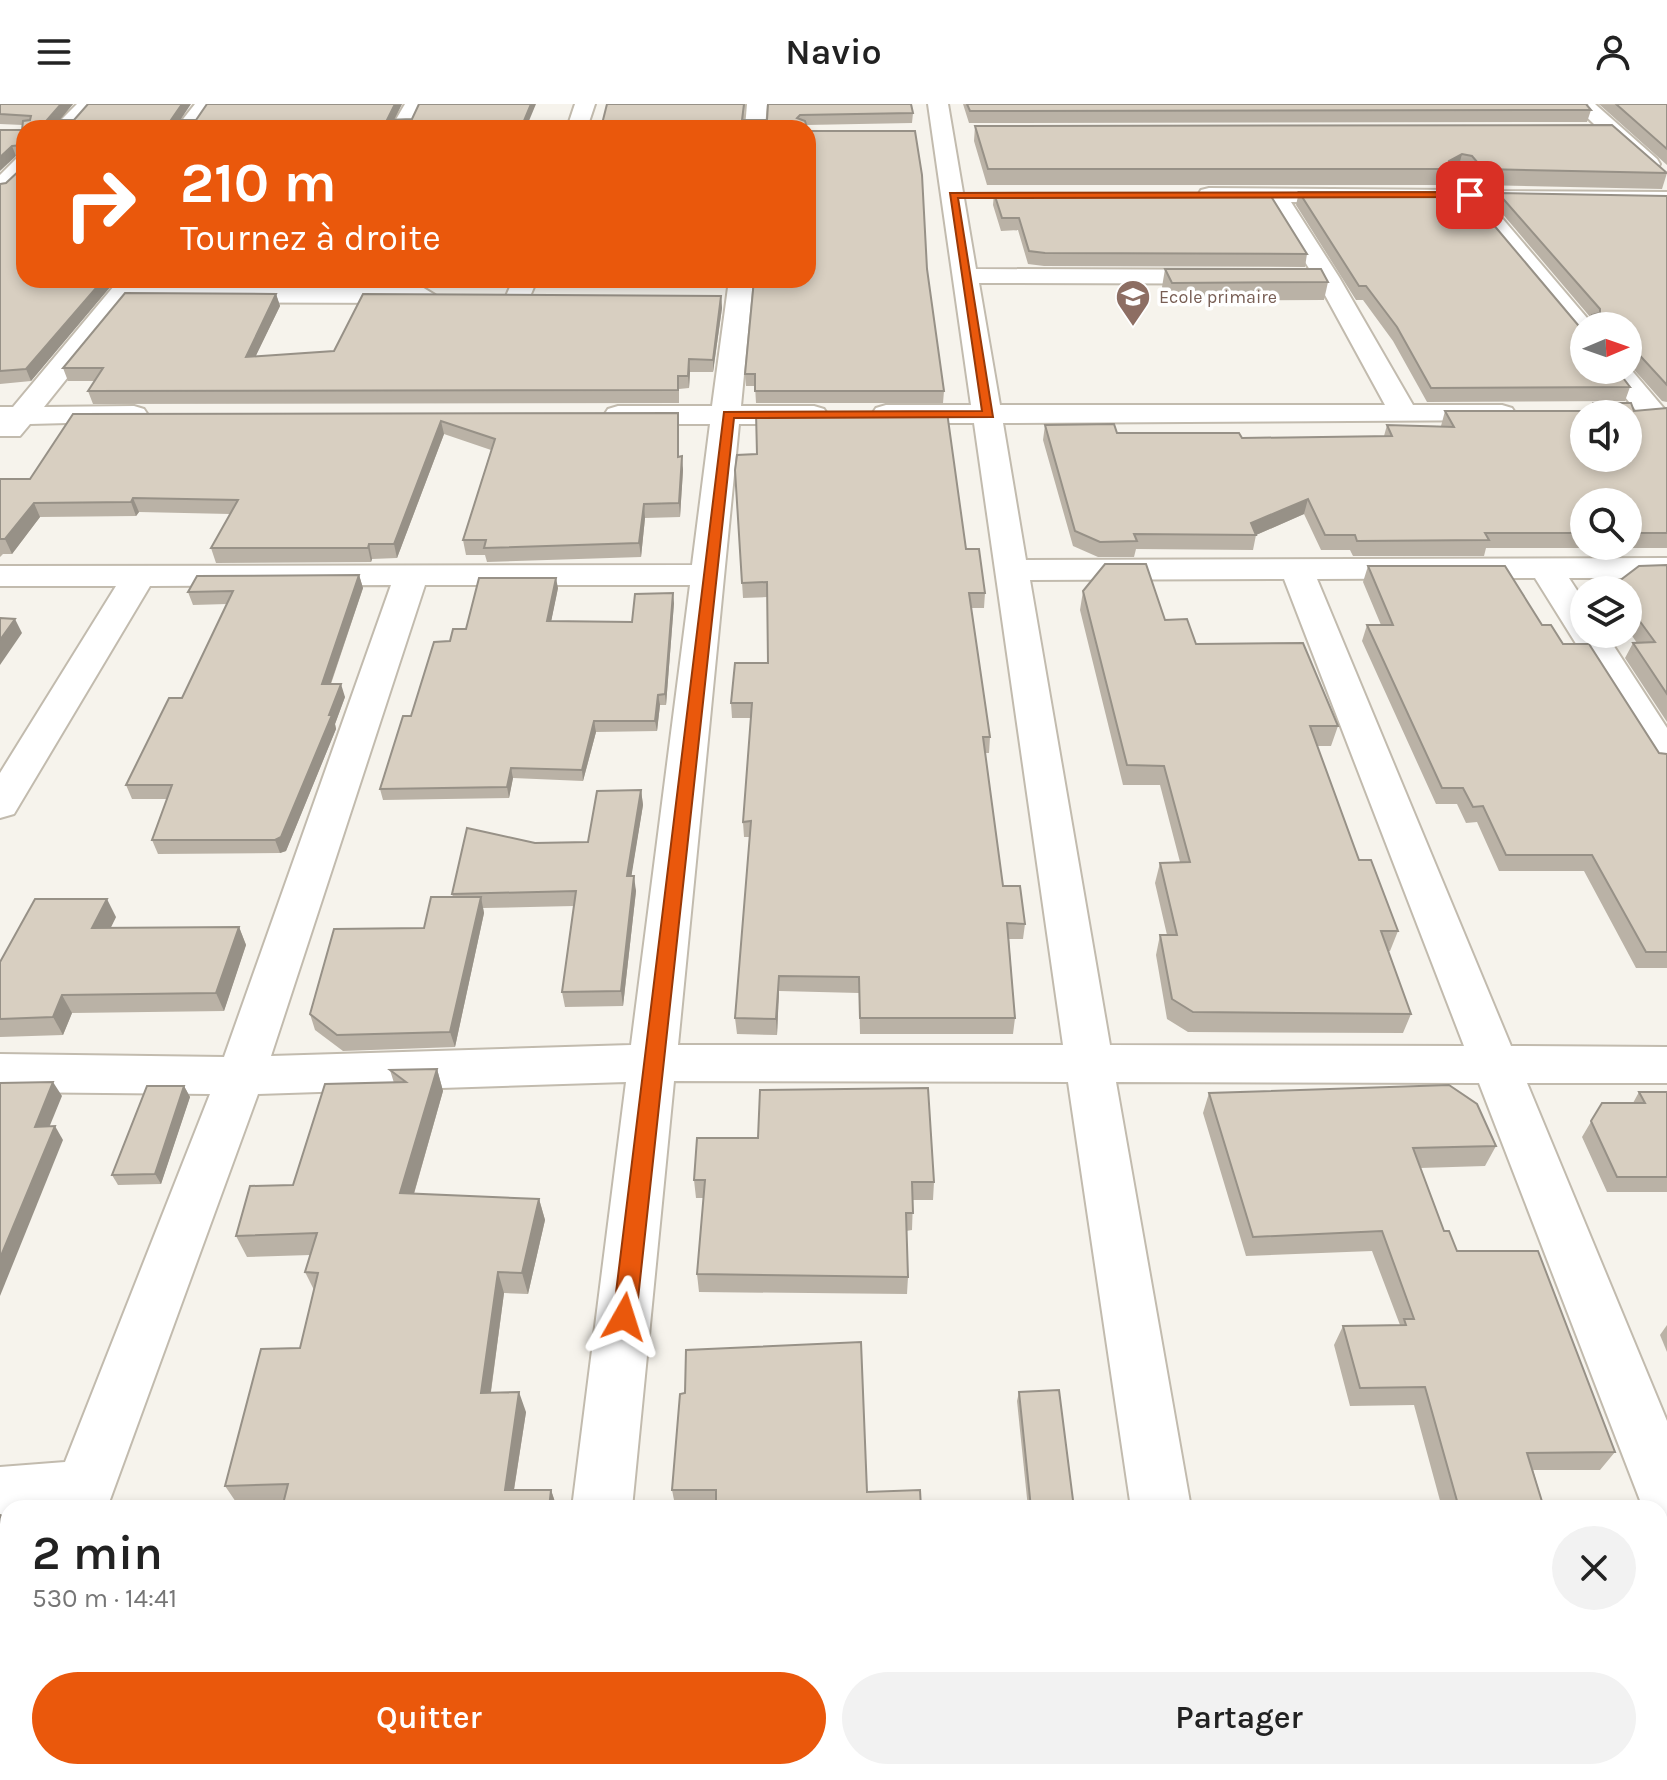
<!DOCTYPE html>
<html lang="fr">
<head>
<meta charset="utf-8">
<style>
	:root { --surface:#fff; --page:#f2f2f2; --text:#222; --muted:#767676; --accent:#ea580c }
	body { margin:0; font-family:Karla,sans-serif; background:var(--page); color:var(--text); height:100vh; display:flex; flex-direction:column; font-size:30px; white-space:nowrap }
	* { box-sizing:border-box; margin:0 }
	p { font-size:26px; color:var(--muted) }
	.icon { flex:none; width:44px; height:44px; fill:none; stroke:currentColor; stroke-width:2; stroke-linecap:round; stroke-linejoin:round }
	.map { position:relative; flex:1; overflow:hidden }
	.drawer { position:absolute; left:0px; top:1396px; width:1668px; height:280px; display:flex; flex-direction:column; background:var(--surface); border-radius:24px 24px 0 0; box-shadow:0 4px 12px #0003 }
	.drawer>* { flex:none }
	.guide { position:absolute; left:16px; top:16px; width:800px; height:168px; border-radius:24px; box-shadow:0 4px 12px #0003; background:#ea580c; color:#fff; overflow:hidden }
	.needle { width:52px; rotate:88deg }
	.fabs { position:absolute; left:1570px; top:208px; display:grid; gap:16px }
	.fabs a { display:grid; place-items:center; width:72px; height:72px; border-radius:50%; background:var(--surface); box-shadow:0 4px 12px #0003; font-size:40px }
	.pin { position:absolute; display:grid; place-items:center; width:68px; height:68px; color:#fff; margin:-34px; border-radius:16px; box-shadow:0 4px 12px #0006 }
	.me { position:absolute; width:88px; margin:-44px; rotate:6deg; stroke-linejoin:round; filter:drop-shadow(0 0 6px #0008) }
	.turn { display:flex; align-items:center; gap:28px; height:168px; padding:0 32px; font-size:36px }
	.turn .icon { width:104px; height:104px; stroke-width:2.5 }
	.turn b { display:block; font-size:56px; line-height:68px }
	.round { display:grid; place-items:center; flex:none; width:84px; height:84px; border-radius:42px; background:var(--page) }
	.summary { display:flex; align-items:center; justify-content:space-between; height:136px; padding:0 32px }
	h1 { font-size:48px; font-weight:600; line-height:60px }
	.action { display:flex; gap:16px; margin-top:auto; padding:16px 32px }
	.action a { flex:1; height:92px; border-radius:48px; background:var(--accent); color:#fff; font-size:32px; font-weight:600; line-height:92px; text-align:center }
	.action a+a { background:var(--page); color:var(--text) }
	header { display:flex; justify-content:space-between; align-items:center; height:104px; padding:0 32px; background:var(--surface); font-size:36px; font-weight:600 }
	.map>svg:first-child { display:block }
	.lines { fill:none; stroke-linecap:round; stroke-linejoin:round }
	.minor-casing { stroke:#c2bbae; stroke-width:4 }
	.minor { fill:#fff; fill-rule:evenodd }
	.wall { fill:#bab2a6; fill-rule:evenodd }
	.shaded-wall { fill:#979187 }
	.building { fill:#d8cfc1; stroke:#979187; stroke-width:2; fill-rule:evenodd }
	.route { fill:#ea580c; stroke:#983908; stroke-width:2 }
	.labels { text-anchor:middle; stroke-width:7; stroke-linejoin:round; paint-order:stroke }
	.far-education-label { font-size:18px; fill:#785e54; stroke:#fff; text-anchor:start }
</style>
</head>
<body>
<header><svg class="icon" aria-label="menu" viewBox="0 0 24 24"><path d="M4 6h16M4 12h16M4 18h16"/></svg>Navio<svg class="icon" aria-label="person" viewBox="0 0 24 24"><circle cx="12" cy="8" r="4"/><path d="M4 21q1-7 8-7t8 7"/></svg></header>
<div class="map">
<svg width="1667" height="1676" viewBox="0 0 1667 1676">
	<rect width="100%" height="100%" fill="#f6f3ec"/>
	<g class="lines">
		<defs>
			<g id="minor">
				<polygon points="77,0 99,0 75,24 53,24"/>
				<polygon points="195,0 216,0 197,24 176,24"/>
				<polygon points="405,0 425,0 411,24 391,24"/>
				<polygon points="575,0 595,0 587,24 567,24"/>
				<polygon points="747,0 767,0 765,24 745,24"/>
				<path d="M928,0H948L976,165L1310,166L1268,98L1201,96L1198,91L1201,86L1209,84L1455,86L1446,75L1457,68L1465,70L1479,87L1667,88V102L1490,100L1593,221L1584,222V235L1575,233L1466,100L1291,98L1339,173L1413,301H1502L1512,304L1516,310L1512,316L1003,319L1026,456L1667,454V474H1569L1584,497V530H1606L1667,624V666L1653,663L1535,474L1317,475L1511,942L1667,943V979H1527L1667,1317V1418L1660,1415V1404H1643L1479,979L1116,978L1191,1404H1131L1068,978L674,977L632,1404H572L626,978L258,990L107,1404H8V1421H0V1363L65,1358L210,990L0,988V950L224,953L391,481L150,482L14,710L0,714V669L116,482H0V462L692,461L710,320H618L608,317L604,311L608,305L618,302H712L729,176H753L741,302H814L824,305L828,311L824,317L814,320H739L678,941H1063L974,319H886L876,316L872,310L876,304L886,301H971ZM979,179L1319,180L1385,301H1000ZM1284,475L1464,942L1110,941L1030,476ZM425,481H690L631,941L271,952Z"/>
				<polygon points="1573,0 1595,0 1657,55 1660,60 1657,65 1641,65"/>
				<polygon points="24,54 24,72 8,88 0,90 0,71 16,55"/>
				<polygon points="119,176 144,176 140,182 422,183 435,191 422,199 128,198 44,303 134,302 144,305 148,311 144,317 30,320 20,332 0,332 0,303 13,303"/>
				<polygon points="513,176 537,176 528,197 510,197 506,192"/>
				<polygon points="1628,262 1667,308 1663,315 1643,315 1603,266 1628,266"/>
				<polygon points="8,1567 8,1653 0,1656 0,1570"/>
				<polygon points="538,1668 606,1668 605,1676 537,1676"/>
				<polygon points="1172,1668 1240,1668 1241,1676 1173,1676"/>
			</g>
		</defs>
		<use href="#minor" class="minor-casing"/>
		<use href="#minor" class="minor"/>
	</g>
	<g class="wall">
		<polygon points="0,0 73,0 60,16 196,16 207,0 402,0 394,16 412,15 536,0 24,176 116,176 31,277 0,280 0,80 6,79 22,64 22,52 16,52 0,26 22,26 23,21 0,20"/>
		<polygon points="607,0 745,0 744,16 767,16 768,0 913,9 912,19 806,21 807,24"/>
		<polygon points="963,0 1589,0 1587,1 1591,6 1587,18 969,19"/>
		<polygon points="1598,0 1667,0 1667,61 1600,1"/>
		<polygon points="1612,21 1667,69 1662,85 1478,81 1467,68 1458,65 1450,69 1447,81 987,81 974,37 975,22"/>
		<polygon points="1299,88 1578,221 1630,283 1625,297 1427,298 1393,237 1363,196 1356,196 1296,101"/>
		<polygon points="994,89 1307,150 1305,163 1044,162 1028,160 1018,126 1001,127 993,101"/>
		<polygon points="1498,89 1667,92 1667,298 1662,297 1628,259 1628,222 1588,222 1591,214 1495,101"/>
		<polygon points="927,165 944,287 943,299 756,299 755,282 746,282 745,270"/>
		<polygon points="1165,165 1328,178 1324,196 1169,197 1162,183"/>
		<polygon points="144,176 728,176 725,182 145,180"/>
		<polygon points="276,190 280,202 255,253 334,247 721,192 722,204 713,268 690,268 689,284 679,285 679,299 93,300 88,287 95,277 68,277 63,264"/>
		<path d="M1667,304V444H1486L1484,452H1353L1350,446H1321L1304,410L1256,431L1253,446L1136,445L1134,453H1098L1073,442L1043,336L1045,321L1117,329L1242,334L1384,332L1387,321L1441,322L1445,307H1634ZM1584,398H1628V442H1584Z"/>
		<polygon points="678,309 679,353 683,366 680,413 645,414 641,453 487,458 485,451 466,451 463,436 491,346 444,330 397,454 372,455 371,458 216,459 211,444 230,410 139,408 136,412 40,413 12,450 3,450 0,453 0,375 30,375 73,310"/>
		<polygon points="735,366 966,445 985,489 984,504 971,504 990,633 989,649 985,649 1003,782 1025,820 1023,835 1009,835 1015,914 1013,930 860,930 859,889 779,887 777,931 737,930 735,914 750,733 744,733 743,718 751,614 732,614 731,599 768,559 767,493 743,494"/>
		<polygon points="1667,461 1667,618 1625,554 1633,539 1637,539 1628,526 1628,486 1612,486 1614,481"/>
		<polygon points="1368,462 1542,521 1563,540 1659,649 1667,650 1667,864 1636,864 1584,767 1499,767 1477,718 1466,719 1457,700 1436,700 1362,537 1367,521 1381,521 1363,478"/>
		<polygon points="359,471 363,484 331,580 345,593 335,620 336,625 286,747 280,749 158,750 152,736 167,695 132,695 126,681 182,594 227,500 193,501 188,488"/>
		<polygon points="558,484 551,517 632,518 674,499 666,601 660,601 657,627 596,628 583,677 513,674 509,694 383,696 380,685 411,612 466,525"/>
		<polygon points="1083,487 1165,516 1196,540 1338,622 1331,642 1317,642 1359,756 1398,827 1390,847 1388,847 1411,910 1403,929 1188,928 1167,915 1156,851 1160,831 1167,831 1155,779 1160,759 1180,758 1160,681 1123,681 1080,506"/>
		<polygon points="641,686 643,701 631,772 636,787 623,902 565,903 562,888 574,802 483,804 484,809 455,943 343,947 315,926 310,910 424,824 453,793 452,790 535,739 588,738"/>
		<polygon points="116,813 110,824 239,823 246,841 224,907 72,909 63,931 0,933 0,858"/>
		<polygon points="437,965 443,987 414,1090 539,1095 545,1116 528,1190 504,1189 491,1288 526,1308 514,1386 551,1386 557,1404 282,1404 283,1399 238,1401 225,1382 300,1244 314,1186 305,1168 310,1151 247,1153 236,1132 293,1081 394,979 390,966"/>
		<polygon points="184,982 190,993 161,1080 118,1081 112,1071"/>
		<polygon points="1639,988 1667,988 1667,1088 1607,1088 1582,1033 1602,999 1633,999"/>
		<polygon points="1209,989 1496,1042 1485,1062 1420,1064 1444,1127 1457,1147 1615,1348 1600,1366 1533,1366 1544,1404 1442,1404 1414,1301 1350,1302 1334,1241 1343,1222 1400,1221 1372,1147 1246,1152 1203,1009"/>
		<polygon points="694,1076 934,1078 933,1096 913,1096 912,1126 906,1127 908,1173 907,1190 699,1188 697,1170 704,1094 696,1094"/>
		<polygon points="1667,1221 1667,1248 1660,1231"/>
		<polygon points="861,1238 716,1400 675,1401 672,1386 685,1289"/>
		<polygon points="1019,1288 1074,1404 1028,1404 1017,1297"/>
		<polygon points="1667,1513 1667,1581 1660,1581 1660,1514"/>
		<polygon points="1326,1668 1415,1668 1417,1676 1327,1676"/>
		<polygon points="1524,1668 1635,1668 1638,1676 1526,1676"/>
	</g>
	<g class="shaded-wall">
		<polygon points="61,0 73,0 53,24 47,16"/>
		<polygon points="182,0 191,0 175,24 171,16"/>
		<polygon points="395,0 402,0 390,24 387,16"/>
		<polygon points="531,0 536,0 526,24 521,24"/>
		<polygon points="12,42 16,52 0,67 0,53"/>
		<polygon points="1462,50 1458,65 1450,69 1451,65 1449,57"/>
		<polygon points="103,176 116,176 31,277 26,265"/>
		<polygon points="276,190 280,202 249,266 246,253"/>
		<polygon points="721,192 722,204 713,268 713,256"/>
		<polygon points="689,255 690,268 689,284 688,272"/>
		<polygon points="441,317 444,330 397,454 394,440"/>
		<polygon points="682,352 683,366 680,413 679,399"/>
		<polygon points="133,394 139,408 136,412 131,398"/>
		<polygon points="1308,395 1304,410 1256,431 1251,419"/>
		<polygon points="34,399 40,413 12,450 5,435"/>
		<polygon points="644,400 645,414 641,453 639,439"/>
		<polygon points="369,440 372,455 371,458 368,444"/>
		<polygon points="359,471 363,484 326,593 322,580"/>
		<polygon points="556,474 558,484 549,528 547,517"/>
		<polygon points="673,489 674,499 666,601 665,590"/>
		<polygon points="15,515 22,529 0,561 0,536"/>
		<polygon points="341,580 345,593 335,620 336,625 286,747 280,749 275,736 329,611"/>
		<polygon points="658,591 660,601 657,627 655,617"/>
		<polygon points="594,617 596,628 583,677 582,666"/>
		<polygon points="511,664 513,674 509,694 507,683"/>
		<polygon points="641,686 643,701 629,787 627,772"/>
		<polygon points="634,772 636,787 623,902 621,887"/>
		<polygon points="481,793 484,809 455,943 450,928"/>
		<polygon points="107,795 116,813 102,842 92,824"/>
		<polygon points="239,823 246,841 224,907 216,889"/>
		<polygon points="779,872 779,887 777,931 776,915"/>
		<polygon points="62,891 72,909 63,931 53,913"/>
		<polygon points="437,965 443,987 408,1110 400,1089"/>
		<polygon points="53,978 62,992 44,1036 35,1023"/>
		<polygon points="184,982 190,993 161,1080 155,1070"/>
		<polygon points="55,1022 63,1036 0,1192 0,1154"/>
		<polygon points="539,1095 545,1116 528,1190 522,1169"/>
		<polygon points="498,1168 504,1189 488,1308 481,1289"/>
		<polygon points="519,1288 526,1308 511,1404 505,1386"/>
		<polygon points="551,1386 557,1404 549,1404"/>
		<polygon points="8,1416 8,1477 0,1497 0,1436"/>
		<polygon points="451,1668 463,1668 461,1676 450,1676"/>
	</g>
	<g class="building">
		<polygon points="0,0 61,0 47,16 74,16 88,0 182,0 171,16 196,16 207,0 395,0 387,16 412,15 419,0 531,0 521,24 24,24 24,176 103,176 26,265 0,267 0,80 6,79 22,64 22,41 12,42 0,53 0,26 22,26 23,17 30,16 31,12 0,10"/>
		<polygon points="607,0 744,0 742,16 767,16 768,0 911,0 913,9 800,11 797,14 805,17 807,24 601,24"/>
		<polygon points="967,0 1586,0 1591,6 970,7"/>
		<polygon points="1616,0 1667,0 1667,45"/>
		<polygon points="1612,21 1667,69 1483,65 1472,52 1462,50 1449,57 1451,65 988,65 975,22"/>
		<polygon points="808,27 915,27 922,71 927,165 944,287 755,287 755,270 745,270 754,176 808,176"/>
		<polygon points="1299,88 1466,88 1578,221 1584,222 1584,266 1617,266 1630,283 1431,284 1397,223 1366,182 1359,182"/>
		<polygon points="994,89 1269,89 1307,150 1045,149 1029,147 1019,114 1002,114"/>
		<polygon points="1498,89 1667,92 1667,281 1634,245 1631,249 1628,249 1628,222 1591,222 1592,211 1600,209 1600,205"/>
		<polygon points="1165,165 1321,165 1328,178 1172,179"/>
		<polygon points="125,189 276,190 246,253 334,247 363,190 721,192 713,256 689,255 688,272 678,272 678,286 88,287 103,264 63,264"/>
		<path d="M1593,299H1631L1634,307L1667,304V429H1628V398H1584V429H1485L1489,436L1357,437L1355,431H1325L1308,395L1251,419L1256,431L1134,430L1137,437L1100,438L1075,427L1045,321L1114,320L1117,329H1239L1242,334L1392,332L1387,321L1454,323L1445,307H1590ZM1584,310H1628V354H1584Z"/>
		<polygon points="756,308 947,308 966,445 979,445 985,489 969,489 990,633 983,633 1003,782 1020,782 1025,820 1007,819 1015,914 860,914 859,873 779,872 776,915 735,914 751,717 743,718 752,599 731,599 735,559 768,559 767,478 742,479 735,366 737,351 757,350"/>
		<polygon points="678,309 678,353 682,352 679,399 644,400 639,439 484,444 486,436 463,436 495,335 441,317 394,440 369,440 368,444 211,444 238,396 133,394 131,398 34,399 5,435 0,435 0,375 30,375 73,310"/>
		<polygon points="1105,460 1146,460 1165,516 1187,515 1196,540 1303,539 1338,622 1310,622 1359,756 1371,756 1398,827 1381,827 1411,910 1193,908 1172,895 1160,831 1177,831 1160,759 1190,758 1164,662 1127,661 1083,487"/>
		<polygon points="1667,461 1667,590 1633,539 1655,538 1628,501 1628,486 1618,486 1614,481 1639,462"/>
		<polygon points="1368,462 1505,462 1542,521 1551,521 1563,540 1589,540 1659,649 1667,650 1667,848 1646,848 1592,751 1506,751 1483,702 1473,703 1463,684 1442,684 1367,521 1393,521"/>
		<polygon points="359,471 322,580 341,580 329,611 332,611 281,733 275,736 152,736 172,681 126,681 169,594 182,594 233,487 188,488 197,472"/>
		<polygon points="479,474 556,474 547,517 632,518 635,490 673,489 665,590 658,591 655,617 594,617 582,666 511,664 507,683 380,685 403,612 411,612 434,538 450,537 453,525 466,525"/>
		<polygon points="0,514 15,515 0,536"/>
		<polygon points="641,686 627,772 634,772 621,887 562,888 576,787 452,790 467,724 535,739 588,738 597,687"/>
		<polygon points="431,793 481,793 450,928 337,931 310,910 334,825 424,824"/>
		<polygon points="35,795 107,795 92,824 239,823 216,889 62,891 53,913 0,915 0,858"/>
		<polygon points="437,965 400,1089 539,1095 522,1169 498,1168 481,1289 519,1288 505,1386 551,1386 549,1404 282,1404 288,1380 225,1382 261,1245 300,1244 318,1169 305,1168 317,1129 236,1132 250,1082 293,1081 325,980 406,978 390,966"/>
		<polygon points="53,978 35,1023 55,1022 0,1154 0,979"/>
		<polygon points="1449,981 1477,1000 1496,1042 1413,1044 1444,1127 1449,1127 1457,1147 1538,1147 1615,1348 1527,1349 1544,1404 1459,1404 1425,1283 1360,1284 1343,1222 1406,1221 1404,1215 1414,1215 1382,1127 1253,1133 1209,989"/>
		<polygon points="147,982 184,982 155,1070 112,1071"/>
		<polygon points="928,984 934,1078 912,1078 913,1109 906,1109 908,1173 697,1170 705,1076 694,1076 697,1034 758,1034 760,986"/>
		<polygon points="1639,988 1667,988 1667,1073 1617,1073 1591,1017 1602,999 1645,999"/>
		<polygon points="861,1238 867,1388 920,1386 921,1404 716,1404 716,1386 672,1386 680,1290 685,1289 686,1246"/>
		<polygon points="1059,1286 1074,1404 1031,1404 1019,1288"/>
		<polygon points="0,1411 8,1414 0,1436"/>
		<polygon points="1667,1513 1667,1573 1660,1574 1660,1514"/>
		<polygon points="53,1668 451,1668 450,1676 50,1676"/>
		<rect x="826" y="1668" width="36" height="8"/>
		<polygon points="1333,1668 1415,1668 1417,1676 1335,1676"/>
		<polygon points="1543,1668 1635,1668 1638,1676 1546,1676"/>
	</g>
	<polygon class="route" points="1470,88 1473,93 958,94 993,313 734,314 636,1213 632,1221 624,1224 616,1221 613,1213 724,308 982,307 950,89"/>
	<defs>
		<symbol id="school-pin" viewBox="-11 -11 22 30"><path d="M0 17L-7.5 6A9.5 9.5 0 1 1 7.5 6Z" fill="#8d6e63" stroke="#fff"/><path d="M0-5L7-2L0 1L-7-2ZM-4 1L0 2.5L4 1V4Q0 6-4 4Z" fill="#fff"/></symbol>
	</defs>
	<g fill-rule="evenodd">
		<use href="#school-pin" x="1113" y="173" width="40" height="54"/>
	</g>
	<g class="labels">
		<g class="far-education-label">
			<text x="1159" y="199">Ecole primaire</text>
		</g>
	</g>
</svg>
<div class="fabs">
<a><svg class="needle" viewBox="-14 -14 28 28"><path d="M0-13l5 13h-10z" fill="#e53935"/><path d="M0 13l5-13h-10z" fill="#767676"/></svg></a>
<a><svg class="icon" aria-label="sound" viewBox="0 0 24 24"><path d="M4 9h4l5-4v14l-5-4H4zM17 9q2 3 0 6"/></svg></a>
<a><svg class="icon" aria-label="search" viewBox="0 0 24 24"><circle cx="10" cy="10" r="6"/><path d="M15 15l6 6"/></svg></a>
<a><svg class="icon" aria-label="layers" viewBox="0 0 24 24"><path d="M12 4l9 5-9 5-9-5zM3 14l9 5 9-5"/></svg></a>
</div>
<div class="pin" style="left:1470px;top:91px;background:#d93025"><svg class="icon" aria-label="arrive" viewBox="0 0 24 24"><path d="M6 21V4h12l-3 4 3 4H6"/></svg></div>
<svg class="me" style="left:624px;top:1213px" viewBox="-20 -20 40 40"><path d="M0-17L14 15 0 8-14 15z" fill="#ea580c" stroke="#fff" stroke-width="4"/></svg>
<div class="guide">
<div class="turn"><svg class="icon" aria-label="right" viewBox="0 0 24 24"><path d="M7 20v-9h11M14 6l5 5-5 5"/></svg><div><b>210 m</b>Tournez à droite</div></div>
</div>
<section class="drawer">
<div class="summary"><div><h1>2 min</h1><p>530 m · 14:41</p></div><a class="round"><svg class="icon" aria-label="close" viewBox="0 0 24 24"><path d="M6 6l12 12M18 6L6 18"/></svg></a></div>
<div class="action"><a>Quitter</a><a>Partager</a></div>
</section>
</div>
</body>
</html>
